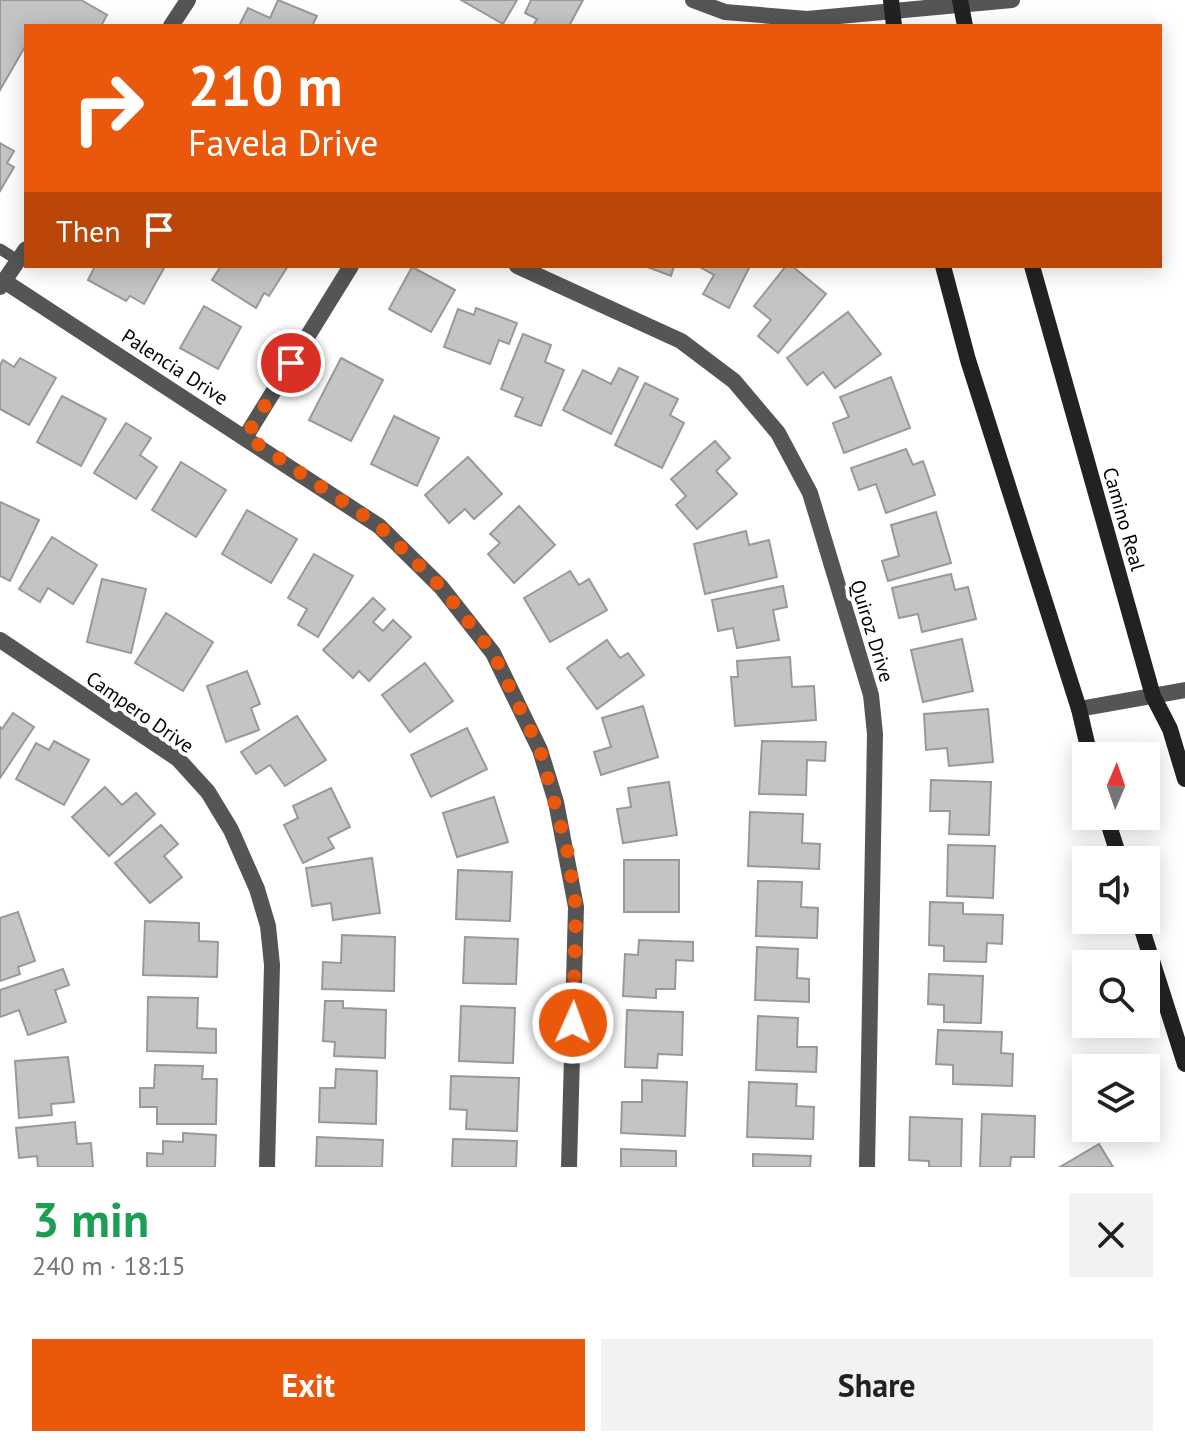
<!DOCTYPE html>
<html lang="en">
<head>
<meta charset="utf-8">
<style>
	:root { --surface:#fff; --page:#f2f2f2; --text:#202124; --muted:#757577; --accent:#ea580c }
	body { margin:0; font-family:"PT Sans",sans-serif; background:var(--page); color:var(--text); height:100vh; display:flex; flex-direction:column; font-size:30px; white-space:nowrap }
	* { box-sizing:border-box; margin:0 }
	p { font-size:26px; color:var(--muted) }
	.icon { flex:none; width:44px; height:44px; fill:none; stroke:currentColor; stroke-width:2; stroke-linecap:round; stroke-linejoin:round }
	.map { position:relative; height:1167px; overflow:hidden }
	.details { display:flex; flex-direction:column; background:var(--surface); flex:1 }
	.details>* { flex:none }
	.top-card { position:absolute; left:24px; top:24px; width:1138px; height:244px; border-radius:0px; box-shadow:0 4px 20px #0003; background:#ea580c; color:#fff; overflow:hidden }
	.needle { width:52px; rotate:2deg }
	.buttons { position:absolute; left:1072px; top:742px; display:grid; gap:16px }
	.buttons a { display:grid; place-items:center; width:88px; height:88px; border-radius:0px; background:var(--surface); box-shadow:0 4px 20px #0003; font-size:40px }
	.pin { position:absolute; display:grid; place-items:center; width:68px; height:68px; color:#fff; margin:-34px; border:4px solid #fff; border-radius:50%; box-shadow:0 2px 8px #0007 }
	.me { position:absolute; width:88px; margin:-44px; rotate:2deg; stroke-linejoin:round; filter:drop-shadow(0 0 6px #0008) }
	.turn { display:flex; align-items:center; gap:28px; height:168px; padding:0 32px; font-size:36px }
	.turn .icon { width:104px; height:104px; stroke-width:2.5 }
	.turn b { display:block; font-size:56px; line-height:68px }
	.then { display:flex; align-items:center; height:76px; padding:0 32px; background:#0003; gap:16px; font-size:30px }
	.round { display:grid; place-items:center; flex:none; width:84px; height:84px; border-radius:0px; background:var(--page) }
	.summary { display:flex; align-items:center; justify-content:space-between; height:136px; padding:0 32px }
	h1 { font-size:48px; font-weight:700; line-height:60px; color:#1e9e55 }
	.cta { display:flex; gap:16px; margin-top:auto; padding:16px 32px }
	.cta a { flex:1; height:92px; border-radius:0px; background:var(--accent); color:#fff; font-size:32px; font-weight:700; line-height:92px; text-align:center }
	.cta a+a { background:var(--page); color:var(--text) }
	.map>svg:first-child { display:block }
	.building { fill:#c4c4c4; stroke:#999; stroke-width:2 }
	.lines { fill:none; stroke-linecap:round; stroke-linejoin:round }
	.lane { stroke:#555; stroke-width:11 }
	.street { stroke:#555; stroke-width:16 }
	.secondary { stroke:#222; stroke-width:16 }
	.route { stroke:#ea580c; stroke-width:14; stroke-dasharray:0 25.2 }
	.labels { text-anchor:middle; stroke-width:8; stroke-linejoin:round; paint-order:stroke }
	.street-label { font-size:20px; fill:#000; stroke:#fff }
</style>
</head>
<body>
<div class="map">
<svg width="1185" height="1167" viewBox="0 0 1185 1167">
	<rect width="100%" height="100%" fill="#fff"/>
	<g class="building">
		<polygon points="0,0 81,0 107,15 101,26 26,26 26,45 0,90"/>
		<polygon points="278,0 317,16 312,26 239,26 248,8 270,18"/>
		<polygon points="461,0 517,0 503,24"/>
		<polygon points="531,0 583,0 569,26 533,26 537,19 525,13"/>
		<polygon points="0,143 14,151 7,163 14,167 0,191"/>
		<polygon points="95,266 161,266 164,268 144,304 130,296 126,301 88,280"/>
		<polygon points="221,266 288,266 269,296 264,293 256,308 212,280"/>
		<polygon points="645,266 674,266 671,276"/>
		<polygon points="698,266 750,266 729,308 703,294 714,275"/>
		<polygon points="786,266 792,266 826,294 778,353 758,336 771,320 754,306"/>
		<polygon points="412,267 455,290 431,332 389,309"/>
		<polygon points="204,306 241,327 218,369 180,348"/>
		<polygon points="476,308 517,323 509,344 499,340 490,364 444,347 458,309 474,315"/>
		<polygon points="848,312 881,354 835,388 823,372 807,385 787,358"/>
		<polygon points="523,334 551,345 545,362 564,370 541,426 515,416 523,398 501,389"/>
		<polygon points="20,358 56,378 29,425 0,409 0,365 3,360 14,367"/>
		<polygon points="341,358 383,380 351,441 309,420"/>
		<polygon points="619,368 638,377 611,434 563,410 583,370 611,384"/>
		<polygon points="891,377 910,428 844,453 833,423 849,417 840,397"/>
		<polygon points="645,383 678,399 670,415 684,423 662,468 615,445"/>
		<polygon points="62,396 106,419 81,466 37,442"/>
		<polygon points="394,416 439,438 417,486 371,464"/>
		<polygon points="126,423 151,438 140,455 157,467 136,499 94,473"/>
		<polygon points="715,441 730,458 716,471 737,494 697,529 676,505 686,496 671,479"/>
		<polygon points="906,449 913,465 923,461 935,495 886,513 876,484 859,490 851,468"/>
		<polygon points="468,457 502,494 474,519 465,509 449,523 425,495"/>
		<polygon points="181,462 226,490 196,537 152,510"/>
		<polygon points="0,502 39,520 10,581 0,576"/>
		<polygon points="519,506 555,545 514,583 488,554 500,543 490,534"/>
		<polygon points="247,510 297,539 271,583 222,554"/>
		<polygon points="936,512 951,563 888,581 882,561 899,556 891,525"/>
		<polygon points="746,531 749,545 769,540 777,577 705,594 694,544"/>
		<polygon points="52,537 97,565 73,604 48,588 40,602 19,589"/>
		<polygon points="314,554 353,576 318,637 298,625 307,609 288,598"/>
		<polygon points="570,571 579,585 589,579 607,610 550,642 524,598"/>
		<polygon points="951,574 955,590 968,587 976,619 922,632 918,614 899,618 892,588"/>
		<polygon points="102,579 146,589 131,653 87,642"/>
		<polygon points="783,586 787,607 773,610 779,640 737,648 733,628 718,631 712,600"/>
		<polygon points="373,598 385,609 373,622 383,631 393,620 411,637 369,681 359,671 353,678 323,650"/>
		<polygon points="166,613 213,642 183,691 135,663"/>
		<polygon points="962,639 973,691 923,702 911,650"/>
		<polygon points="607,640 620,658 628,653 644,675 597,709 567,668"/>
		<polygon points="790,657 792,687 814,686 816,720 735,726 731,677 738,677 737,661"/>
		<polygon points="425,663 453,701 410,732 382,695"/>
		<polygon points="247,671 260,704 251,708 259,730 226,742 207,686"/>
		<polygon points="643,706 658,757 601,775 594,752 611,747 602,718"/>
		<polygon points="988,709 993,762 949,766 947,748 926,750 924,714"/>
		<polygon points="13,713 34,727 0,778 0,727 2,729"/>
		<polygon points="297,716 326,760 285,786 270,765 256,774 241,752"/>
		<polygon points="467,728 487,769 431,797 411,755"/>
		<polygon points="54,741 89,760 64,805 16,779 36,743 49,750"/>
		<polygon points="762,741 826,742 825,761 807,760 806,795 759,794"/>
		<polygon points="931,780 991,782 989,835 949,834 950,811 930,811"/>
		<polygon points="669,782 677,835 623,843 617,809 631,807 628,788"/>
		<polygon points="105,787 122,805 136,793 155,814 109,856 72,817"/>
		<polygon points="331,788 350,827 328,838 334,848 303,863 284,825 298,818 293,806"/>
		<polygon points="494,797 508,842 457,857 443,813"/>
		<polygon points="750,812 803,814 802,843 820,844 819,869 748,866"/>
		<polygon points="161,825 178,844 164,856 182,877 150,903 115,863"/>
		<polygon points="948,845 995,846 993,898 947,896"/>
		<polygon points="372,858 380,913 333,920 331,903 312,906 306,868"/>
		<rect x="624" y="860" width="55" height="52"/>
		<polygon points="458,870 512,872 510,921 456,919"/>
		<polygon points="758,881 802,882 801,907 818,908 817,938 756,936"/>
		<polygon points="930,902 963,903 963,914 1003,915 1002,944 987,943 986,962 944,961 944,946 929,945"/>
		<polygon points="18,912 35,961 18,967 20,974 0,981 0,918"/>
		<polygon points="145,921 199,923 199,941 218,942 217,977 143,975"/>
		<polygon points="342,935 395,937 394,991 322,989 323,962 341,963"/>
		<polygon points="465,937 518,939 516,984 463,983"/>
		<polygon points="639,940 693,942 693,961 676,960 675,989 656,989 656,998 623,996 625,954 638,955"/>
		<polygon points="757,947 798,949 797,978 809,979 809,1002 755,1000"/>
		<polygon points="63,969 69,985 55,990 66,1022 28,1035 19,1010 0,1017 0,990"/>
		<polygon points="929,974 983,976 981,1023 944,1022 944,1005 928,1004"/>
		<polygon points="148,997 198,998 197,1028 216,1029 216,1053 147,1051"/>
		<polygon points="325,1001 343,1001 343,1008 386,1010 385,1058 334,1056 335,1042 323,1041"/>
		<polygon points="461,1006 515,1008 513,1063 459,1061"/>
		<polygon points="627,1010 683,1012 682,1055 658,1054 657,1068 625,1067"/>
		<polygon points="758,1016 798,1018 797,1047 817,1047 816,1072 756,1070"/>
		<polygon points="938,1030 1002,1032 1001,1053 1013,1054 1012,1086 953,1084 953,1065 936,1064"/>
		<polygon points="68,1057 74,1102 51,1104 52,1115 19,1118 15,1061"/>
		<polygon points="155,1065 203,1066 202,1079 217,1079 216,1124 157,1124 157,1107 140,1107 140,1088 154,1088"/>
		<polygon points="336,1069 377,1071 376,1124 319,1122 320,1088 335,1088"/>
		<polygon points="451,1076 519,1078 517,1131 466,1129 467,1110 450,1109"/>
		<polygon points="642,1080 687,1082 685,1136 621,1133 622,1102 642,1102"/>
		<polygon points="749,1082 797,1084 796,1106 814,1107 813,1139 747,1137"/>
		<polygon points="982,1114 1035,1116 1034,1157 1011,1157 1010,1167 980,1167"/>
		<polygon points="910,1117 962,1119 961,1167 929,1167 929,1161 909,1160"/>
		<polygon points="75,1122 77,1144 91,1143 93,1167 38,1167 37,1156 19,1158 16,1128"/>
		<polygon points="183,1133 216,1135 215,1167 147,1167 147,1153 163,1154 163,1141 183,1142"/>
		<polygon points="317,1137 383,1140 382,1167 316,1166"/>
		<polygon points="453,1139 517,1141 516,1167 452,1167"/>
		<polygon points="1099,1144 1113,1167 1060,1167"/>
		<polygon points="621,1149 676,1151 676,1167 621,1167"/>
		<polygon points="753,1154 811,1156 810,1167 753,1167"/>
	</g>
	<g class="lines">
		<polyline class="lane" points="0,249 19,261"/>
		<g class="street">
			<polyline points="693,0 725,12 807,19 1012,0"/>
			<polyline points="171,26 188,0"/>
			<polyline points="517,266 681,341 734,381 778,433 810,493 871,695 875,734 867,1167"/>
			<polyline points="4,281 379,526 441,587 493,653 540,750 556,802 576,907 569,1167"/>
			<polyline points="0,287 26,249"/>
			<polyline points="246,436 351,266"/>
			<polyline points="0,640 178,759 208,792 231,830 257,889 268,926 272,965 267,1167"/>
			<polyline points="1079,709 1185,690"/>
		</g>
		<g class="secondary">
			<polyline points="891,0 894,26"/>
			<polyline points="960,0 965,26"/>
			<polyline points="943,266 968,360 1079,709 1090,756"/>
			<polyline points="1032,266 1153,696 1170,729 1185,779"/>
			<polyline points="1106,816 1120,860"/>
			<polyline points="1139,920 1185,1064"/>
		</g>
	</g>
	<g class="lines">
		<polyline class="route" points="291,363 246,436 379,526 441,587 493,653 540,750 567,849 576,907 573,1023"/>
	</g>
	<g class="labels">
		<g class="street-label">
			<text transform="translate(175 367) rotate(33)" y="7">Palencia Drive</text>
			<text transform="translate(1124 519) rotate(74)" y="7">Camino Real</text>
			<text transform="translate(872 631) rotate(73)" y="7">Quiroz Drive</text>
			<text transform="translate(140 712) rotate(35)" y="7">Campero Drive</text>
		</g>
	</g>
</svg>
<div class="buttons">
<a><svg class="needle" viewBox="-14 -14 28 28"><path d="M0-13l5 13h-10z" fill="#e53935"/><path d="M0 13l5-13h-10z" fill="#757577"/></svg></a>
<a><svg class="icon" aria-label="sound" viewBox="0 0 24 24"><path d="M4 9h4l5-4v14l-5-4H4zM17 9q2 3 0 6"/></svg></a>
<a><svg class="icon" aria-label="search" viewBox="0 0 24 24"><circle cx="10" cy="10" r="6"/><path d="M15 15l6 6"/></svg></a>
<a><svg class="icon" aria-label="layers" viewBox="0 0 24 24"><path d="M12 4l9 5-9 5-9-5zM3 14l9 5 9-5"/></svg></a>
</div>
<div class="pin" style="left:291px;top:363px;background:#d93025"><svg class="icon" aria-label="arrive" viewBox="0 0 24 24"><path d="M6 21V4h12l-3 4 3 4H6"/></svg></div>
<svg class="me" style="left:573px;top:1023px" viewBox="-20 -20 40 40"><circle r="17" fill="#ea580c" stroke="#fff" stroke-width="3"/><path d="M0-11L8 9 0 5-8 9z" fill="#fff"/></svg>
<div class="top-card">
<div class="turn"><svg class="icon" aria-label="right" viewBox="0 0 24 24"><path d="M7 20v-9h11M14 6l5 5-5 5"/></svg><div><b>210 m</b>Favela Drive</div></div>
<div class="then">Then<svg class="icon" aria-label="arrive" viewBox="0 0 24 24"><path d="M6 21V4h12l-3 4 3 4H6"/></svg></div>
</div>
</div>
<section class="details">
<div class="summary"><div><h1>3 min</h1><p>240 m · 18:15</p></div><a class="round"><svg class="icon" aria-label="close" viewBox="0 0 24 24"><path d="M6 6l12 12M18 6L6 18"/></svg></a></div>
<div class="cta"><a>Exit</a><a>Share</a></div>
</section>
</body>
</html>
